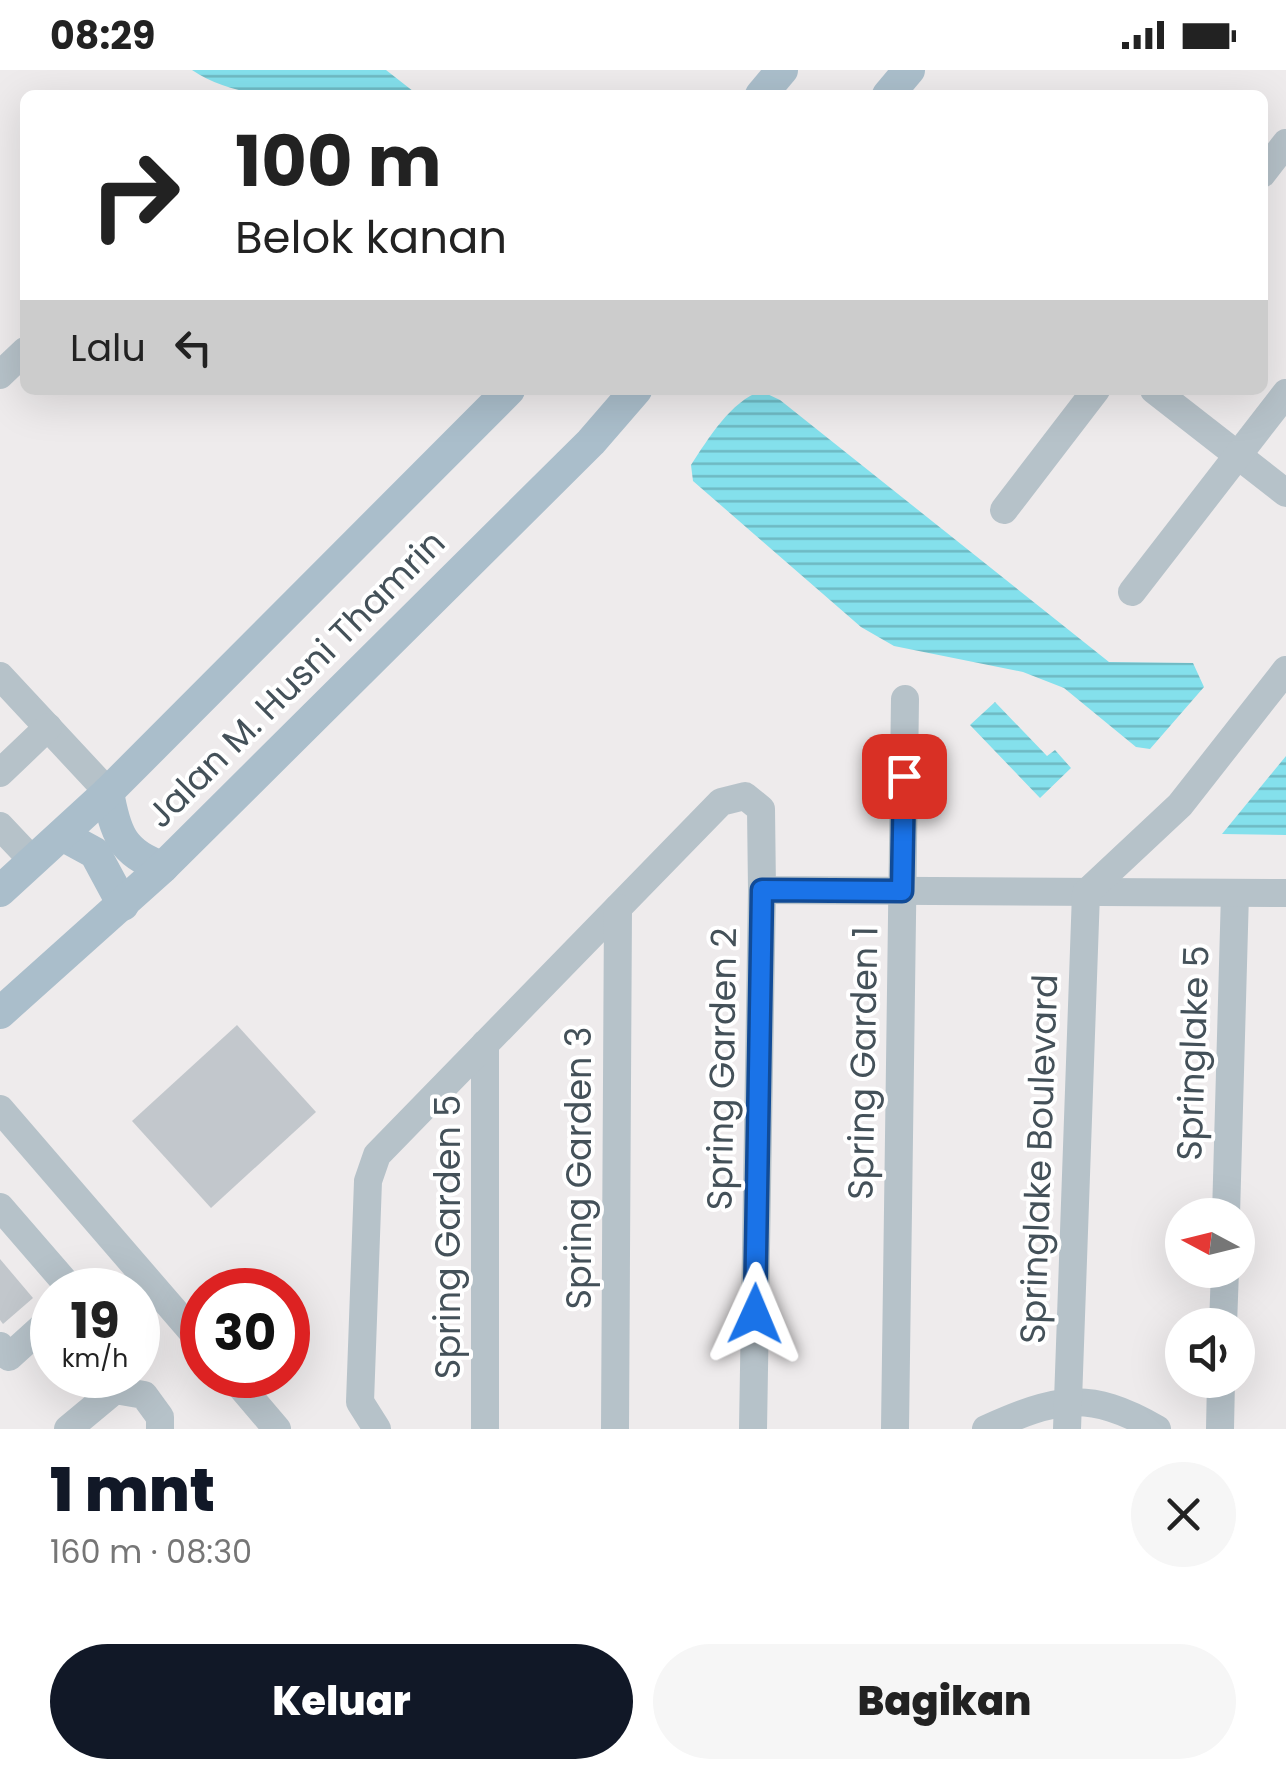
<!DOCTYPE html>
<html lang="id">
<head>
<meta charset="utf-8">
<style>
	:root { --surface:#fff; --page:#f6f6f6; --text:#222; --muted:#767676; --accent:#111827 }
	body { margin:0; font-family:Poppins,sans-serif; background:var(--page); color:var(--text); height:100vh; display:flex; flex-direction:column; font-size:38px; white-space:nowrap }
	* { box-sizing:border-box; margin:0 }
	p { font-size:32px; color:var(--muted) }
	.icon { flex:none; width:55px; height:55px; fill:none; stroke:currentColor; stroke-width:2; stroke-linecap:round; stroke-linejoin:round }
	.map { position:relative; height:1359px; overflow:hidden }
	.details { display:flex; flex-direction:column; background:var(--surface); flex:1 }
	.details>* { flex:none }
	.hud { position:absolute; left:20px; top:20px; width:1248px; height:305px; border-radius:15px; box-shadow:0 10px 40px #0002; background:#fff; color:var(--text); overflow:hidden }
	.needle { width:65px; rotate:277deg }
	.buttons { position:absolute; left:1165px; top:1128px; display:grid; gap:20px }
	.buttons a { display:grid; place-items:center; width:90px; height:90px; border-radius:50%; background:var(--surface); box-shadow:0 10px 40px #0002; font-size:50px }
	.speed { position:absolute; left:30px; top:1198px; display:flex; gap:20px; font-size:50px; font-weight:700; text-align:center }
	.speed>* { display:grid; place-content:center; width:130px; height:130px; border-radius:50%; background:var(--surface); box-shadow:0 10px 40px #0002; line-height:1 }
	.speed small { font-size:25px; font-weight:400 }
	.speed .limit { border:15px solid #d22; background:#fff; color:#111 }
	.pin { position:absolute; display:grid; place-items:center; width:85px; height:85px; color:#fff; margin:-42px; border-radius:20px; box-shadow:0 5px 15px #0006 }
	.me { position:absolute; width:110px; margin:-55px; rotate:1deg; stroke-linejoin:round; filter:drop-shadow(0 0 8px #0008) }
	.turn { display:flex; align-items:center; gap:35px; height:210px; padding:0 50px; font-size:45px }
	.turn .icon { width:130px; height:130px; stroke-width:2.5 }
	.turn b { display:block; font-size:70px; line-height:85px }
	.then { display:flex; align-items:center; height:95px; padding:0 50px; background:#0003; gap:20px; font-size:38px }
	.round { display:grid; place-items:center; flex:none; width:105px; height:105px; border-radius:52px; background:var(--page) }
	.headline { display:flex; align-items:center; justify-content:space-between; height:170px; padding:0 50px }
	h1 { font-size:60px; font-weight:800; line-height:75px; color:var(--accent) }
	.cta { display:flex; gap:20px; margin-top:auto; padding:20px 50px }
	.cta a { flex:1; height:115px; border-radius:60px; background:var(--accent); color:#fff; font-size:40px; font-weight:800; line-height:115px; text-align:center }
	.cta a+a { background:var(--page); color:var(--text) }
	.status { display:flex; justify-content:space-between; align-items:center; height:70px; padding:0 50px; background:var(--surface); direction:ltr }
	.status svg { height:28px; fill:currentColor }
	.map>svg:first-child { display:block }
	.water { fill:url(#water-rules) }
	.building { fill:#c2c7cc }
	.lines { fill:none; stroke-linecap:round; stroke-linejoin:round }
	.minor { stroke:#b6c2c9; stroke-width:28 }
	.major { stroke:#aabecb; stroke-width:32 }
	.route-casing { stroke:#114b97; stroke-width:25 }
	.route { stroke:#1a73e8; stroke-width:18 }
	.labels { text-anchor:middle; stroke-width:8; stroke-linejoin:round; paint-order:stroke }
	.street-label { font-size:35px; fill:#445159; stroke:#fff }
</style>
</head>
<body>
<div class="status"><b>08:29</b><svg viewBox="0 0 49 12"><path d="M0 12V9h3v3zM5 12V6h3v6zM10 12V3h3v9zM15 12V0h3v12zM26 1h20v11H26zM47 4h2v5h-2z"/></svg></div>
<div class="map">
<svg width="1286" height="1359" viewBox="0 0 1286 1359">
	<defs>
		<pattern id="water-rules" width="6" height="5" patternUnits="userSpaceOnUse" patternTransform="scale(2.5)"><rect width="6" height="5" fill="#84e0ec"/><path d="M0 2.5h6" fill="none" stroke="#6eb8c2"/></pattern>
	</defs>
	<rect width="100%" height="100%" fill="#eeebec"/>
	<g class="water">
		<path d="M192,0H386L418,25C349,25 253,41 192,0Z"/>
		<path d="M761,321L780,330L1109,592L1193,593L1204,617L1150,679L1136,677L1064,618L1023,602L894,576L861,557L693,411L691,395C708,369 731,331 761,321Z"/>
		<polygon points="995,632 1047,686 1055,680 1071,698 1040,728 970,655"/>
		<polygon points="1286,686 1286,765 1222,764"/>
	</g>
	<g class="building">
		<polygon points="237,955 316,1042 211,1138 132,1051"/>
		<polygon points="0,1189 33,1228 3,1254 0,1250"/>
	</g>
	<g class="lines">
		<g class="minor">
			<polyline points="1262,104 1286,73"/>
			<polyline points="0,305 25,281"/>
			<polyline points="1154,320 1286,423"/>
			<polyline points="1004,440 1096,320"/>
			<polyline points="1132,522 1286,323"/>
			<polyline points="0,606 108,722"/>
			<polyline points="0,703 48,657"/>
			<polyline points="0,756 33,791"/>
			<polyline points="485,974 485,1359"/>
			<polyline points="0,1039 202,1273"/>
			<polyline points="0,1137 72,1220"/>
			<polyline points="1226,1145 1235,823"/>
			<polyline points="1223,1255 1225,1200"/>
			<polyline points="0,1276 9,1287 52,1248"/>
			<polyline points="231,1305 277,1359"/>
			<polyline points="68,1359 115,1320 144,1325 160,1347 160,1359"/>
			<polyline points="377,1359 360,1332 368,1111 377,1085 721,732 745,726 761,739 762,820 1286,823"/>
			<polyline points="615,1359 618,838"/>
			<polyline points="753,1359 762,820"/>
			<polyline points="895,1359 905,629"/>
			<path d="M986,1359C1056,1328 1088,1319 1157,1359"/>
			<polyline points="1067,1359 1086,823 1180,735 1286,600"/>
			<polyline points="1220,1359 1221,1310"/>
		</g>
		<g class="major">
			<polyline points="761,25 782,0"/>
			<polyline points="888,25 909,0"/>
			<path d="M108,722C115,762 122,784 163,797"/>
			<polyline points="62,765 95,783 123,835"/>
			<polyline points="0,821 108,722 509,320"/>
			<polyline points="0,943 163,797 591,372 636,320"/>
		</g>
	</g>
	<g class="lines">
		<defs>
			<polyline id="route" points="755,1244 762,820 902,821 904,706"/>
		</defs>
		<use href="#route" class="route-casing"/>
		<use href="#route" class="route"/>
	</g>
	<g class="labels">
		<g class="street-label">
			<text transform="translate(296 609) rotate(-45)" y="12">Jalan M. Husni Thamrin</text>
			<text transform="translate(1193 983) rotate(-88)" y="12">Springlake 5</text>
			<text transform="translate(863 993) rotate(-89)" y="12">Spring Garden 1</text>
			<text transform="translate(722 999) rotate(-89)" y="12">Spring Garden 2</text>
			<text transform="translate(1039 1089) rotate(-88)" y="12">Springlake Boulevard</text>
			<text transform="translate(579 1098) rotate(-90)" y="12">Spring Garden 3</text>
			<text transform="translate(448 1167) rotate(-90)" y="12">Spring Garden 5</text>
		</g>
	</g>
</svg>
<div class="buttons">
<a><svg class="needle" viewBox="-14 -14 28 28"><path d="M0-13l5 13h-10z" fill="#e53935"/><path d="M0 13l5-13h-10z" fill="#767676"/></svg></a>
<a><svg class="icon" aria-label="sound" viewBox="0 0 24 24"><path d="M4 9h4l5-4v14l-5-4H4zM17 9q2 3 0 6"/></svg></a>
</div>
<div class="speed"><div>19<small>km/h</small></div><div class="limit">30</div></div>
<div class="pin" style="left:904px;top:706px;background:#d93025"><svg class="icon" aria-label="arrive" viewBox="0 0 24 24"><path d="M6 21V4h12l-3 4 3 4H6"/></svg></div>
<svg class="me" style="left:755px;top:1244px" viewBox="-20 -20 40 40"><path d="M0-17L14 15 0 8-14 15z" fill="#1a73e8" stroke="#fff" stroke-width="4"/></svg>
<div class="hud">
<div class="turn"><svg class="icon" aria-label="right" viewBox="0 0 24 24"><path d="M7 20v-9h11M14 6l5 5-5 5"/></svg><div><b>100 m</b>Belok kanan</div></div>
<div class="then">Lalu<svg class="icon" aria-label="left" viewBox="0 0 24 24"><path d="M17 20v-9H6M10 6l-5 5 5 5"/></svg></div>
</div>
</div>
<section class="details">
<div class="headline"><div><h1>1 mnt</h1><p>160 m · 08:30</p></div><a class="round"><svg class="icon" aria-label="close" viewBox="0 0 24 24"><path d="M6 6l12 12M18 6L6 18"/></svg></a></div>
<div class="cta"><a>Keluar</a><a>Bagikan</a></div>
</section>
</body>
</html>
